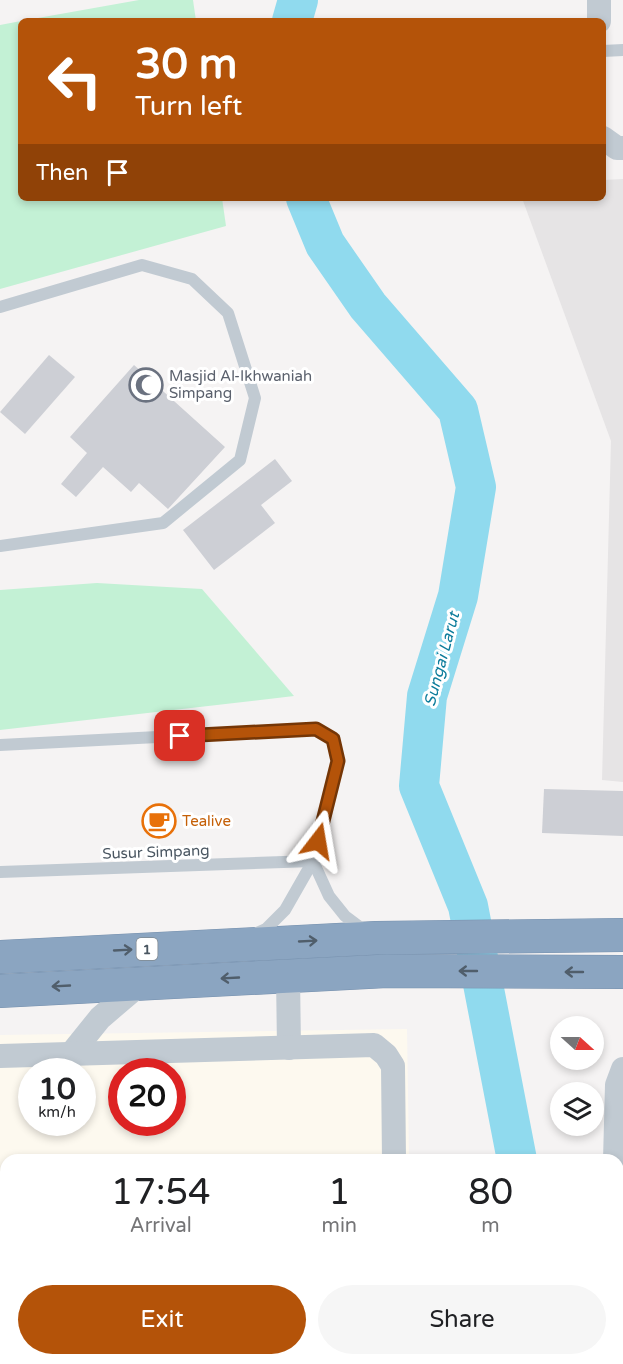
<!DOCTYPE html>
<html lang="en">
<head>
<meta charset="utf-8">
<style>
	:root { --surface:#fff; --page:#f6f6f6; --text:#202124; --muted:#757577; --accent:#b45309 }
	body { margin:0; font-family:"Varela Round",sans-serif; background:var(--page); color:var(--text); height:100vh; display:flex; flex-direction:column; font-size:22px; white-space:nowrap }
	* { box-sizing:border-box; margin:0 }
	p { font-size:20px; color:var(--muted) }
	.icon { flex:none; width:33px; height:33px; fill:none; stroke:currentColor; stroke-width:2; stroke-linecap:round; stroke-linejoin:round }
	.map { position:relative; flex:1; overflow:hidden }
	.sheet { position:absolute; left:0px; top:1154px; width:624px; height:212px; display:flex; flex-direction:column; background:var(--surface); border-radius:18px 18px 0 0; box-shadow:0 3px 9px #0003 }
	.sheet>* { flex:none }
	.banner { position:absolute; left:18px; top:18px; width:588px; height:183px; border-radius:9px; box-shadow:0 3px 9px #0003; background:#b45309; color:#fff; overflow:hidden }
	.needle { width:39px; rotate:111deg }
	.buttons { position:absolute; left:550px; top:1016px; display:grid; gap:12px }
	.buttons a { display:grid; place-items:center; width:54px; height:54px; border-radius:50%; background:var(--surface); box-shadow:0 3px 9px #0003; font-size:30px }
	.speed { position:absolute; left:18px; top:1058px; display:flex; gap:12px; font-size:30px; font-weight:700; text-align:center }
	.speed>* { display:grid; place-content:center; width:78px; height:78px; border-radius:50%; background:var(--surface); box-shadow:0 3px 9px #0003; line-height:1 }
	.speed small { font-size:15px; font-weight:400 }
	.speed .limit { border:9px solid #d22; background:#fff; color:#111 }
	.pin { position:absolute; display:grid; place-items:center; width:51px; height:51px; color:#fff; margin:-26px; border-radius:12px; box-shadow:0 3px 9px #0006 }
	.me { position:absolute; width:66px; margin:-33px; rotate:14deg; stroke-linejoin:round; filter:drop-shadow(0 0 4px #0008) }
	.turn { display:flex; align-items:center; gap:21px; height:126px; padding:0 18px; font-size:27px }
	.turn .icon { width:78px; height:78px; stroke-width:2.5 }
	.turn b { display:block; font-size:42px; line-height:51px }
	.then { display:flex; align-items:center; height:57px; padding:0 18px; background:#0003; gap:12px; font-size:22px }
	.eta { display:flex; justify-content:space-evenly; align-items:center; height:102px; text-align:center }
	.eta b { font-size:36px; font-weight:600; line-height:42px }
	.button { display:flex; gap:12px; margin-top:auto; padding:12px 18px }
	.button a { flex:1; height:69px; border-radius:36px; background:var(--accent); color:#fff; font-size:24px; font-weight:600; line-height:69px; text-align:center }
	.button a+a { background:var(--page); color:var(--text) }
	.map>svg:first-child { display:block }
	.commercial { fill:#fdf9ef; fill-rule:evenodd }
	.education { fill:#e6e4e5 }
	.green { fill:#c3f1d5 }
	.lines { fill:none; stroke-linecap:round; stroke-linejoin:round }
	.river { stroke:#90daee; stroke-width:40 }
	.building { fill:#cdcfd5 }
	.highway-casing { stroke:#7690ad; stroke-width:34 }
	.lane { stroke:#c1cad2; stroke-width:12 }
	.street { stroke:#c1cad2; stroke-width:24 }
	.highway { stroke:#8ba5c1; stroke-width:33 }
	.oneway { stroke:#505e6b }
	.route-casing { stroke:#753606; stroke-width:15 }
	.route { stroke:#b45309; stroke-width:10 }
	.labels { text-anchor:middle; stroke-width:6; stroke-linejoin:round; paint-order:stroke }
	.shield { fill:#fff; stroke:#808990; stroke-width:1.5 }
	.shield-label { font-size:14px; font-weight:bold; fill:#4a5661 }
	.worship-label { font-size:15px; fill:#5b616d; stroke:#fff; text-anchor:start }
	.food-label { font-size:15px; fill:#c56008; stroke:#fff; text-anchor:start }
	.street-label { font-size:15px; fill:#4a5661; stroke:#fff }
	.water-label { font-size:16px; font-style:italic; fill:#0c7c9b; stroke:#fff }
</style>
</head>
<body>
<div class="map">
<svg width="623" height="1364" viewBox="0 0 623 1364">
	<rect width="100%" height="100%" fill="#f5f3f3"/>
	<path class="commercial" d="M407,1029L409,1159L6,1160V1314L0,1315V1035ZM32,1071H82V1122H32ZM122,1071H172V1122H122Z"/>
	<polygon class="education" points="623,179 623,782 602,780 611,441 522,198 603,198 603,180"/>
	<g class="green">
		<polygon points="139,0 193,0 196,21 21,21"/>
		<polygon points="21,21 21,198 222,198 226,226 0,289 0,25"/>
		<polygon points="97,583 202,589 294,696 0,730 0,590"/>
	</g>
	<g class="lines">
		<g class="river">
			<polyline points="292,21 298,0"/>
			<polyline points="306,198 325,244 368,306 458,410 476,487 458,596 427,696 419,786 468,906 517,1160"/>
			<polyline points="511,1364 515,1359"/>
		</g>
	</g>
	<g class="building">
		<polygon points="49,355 75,377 25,434 0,412"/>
		<polygon points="134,365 225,447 168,509 139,483 131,492 103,467 76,497 61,484 87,453 70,437"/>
		<polygon points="275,459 292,481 261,505 275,523 214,570 183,530"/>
		<polygon points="544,789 623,791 623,836 542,833"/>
	</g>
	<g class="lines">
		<defs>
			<g id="highway">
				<polyline points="0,957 376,938 623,935"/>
				<polyline points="0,991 387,971 623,972"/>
			</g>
		</defs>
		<use href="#highway" class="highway-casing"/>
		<g class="lane">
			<polyline points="603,51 623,50"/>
			<polyline points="0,307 142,265 192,279 228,313 255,398 240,460 163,523 0,546"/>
			<polyline points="0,745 316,729 333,739 338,761 313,861 285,910 266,929 255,934"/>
			<polyline points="313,861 329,896 345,916 365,931"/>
			<polyline points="0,872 313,861"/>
			<polyline points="0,1181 6,1181"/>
		</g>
		<g class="street">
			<polyline points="599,21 599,0"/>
			<polyline points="603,138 617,148 623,148"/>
			<polyline points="288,976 289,1048"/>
			<polyline points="71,1054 100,1018 141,983"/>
			<polyline points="0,1056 374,1045 386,1055 393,1066 394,1160"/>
			<polyline points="615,1160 617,1085 623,1069"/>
			<polyline points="618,1272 623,1272"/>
			<polyline points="0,1293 6,1293"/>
			<polyline points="612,1364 612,1359"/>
		</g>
		<use href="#highway" class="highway"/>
	</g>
	<defs><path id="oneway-shaft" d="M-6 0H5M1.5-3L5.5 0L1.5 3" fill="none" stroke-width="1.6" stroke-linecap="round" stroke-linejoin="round" transform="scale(1.5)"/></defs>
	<g class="oneway">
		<use href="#oneway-shaft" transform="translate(308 941) rotate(-3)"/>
		<use href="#oneway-shaft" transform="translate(123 950) rotate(-3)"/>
		<use href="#oneway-shaft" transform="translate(468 971) rotate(-180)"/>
		<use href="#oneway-shaft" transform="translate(574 972) rotate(-180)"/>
		<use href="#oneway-shaft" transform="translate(230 978) rotate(177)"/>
		<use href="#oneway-shaft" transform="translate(61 986) rotate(177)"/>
	</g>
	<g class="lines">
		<defs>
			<polyline id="route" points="180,736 316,729 333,739 338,761 318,841"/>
		</defs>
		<use href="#route" class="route-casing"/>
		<use href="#route" class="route"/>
	</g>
	<defs>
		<symbol id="mosque-ring" viewBox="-11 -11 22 22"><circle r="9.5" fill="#fff" stroke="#6b7280" stroke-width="1.5"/><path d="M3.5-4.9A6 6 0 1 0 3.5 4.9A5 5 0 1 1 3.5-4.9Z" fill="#6b7280"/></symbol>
		<symbol id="cafe-ring" viewBox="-11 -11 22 22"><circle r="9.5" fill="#fff" stroke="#e8710a" stroke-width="1.5"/><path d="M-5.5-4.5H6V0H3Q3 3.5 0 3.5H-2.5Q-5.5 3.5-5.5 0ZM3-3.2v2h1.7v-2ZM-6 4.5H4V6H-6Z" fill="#e8710a"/></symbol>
	</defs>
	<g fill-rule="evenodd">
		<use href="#mosque-ring" x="127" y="366" width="38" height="38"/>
		<use href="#cafe-ring" x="140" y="802" width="38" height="38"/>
	</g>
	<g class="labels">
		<rect class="shield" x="136.5" y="938" width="21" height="22" rx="4.5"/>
		<g class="shield-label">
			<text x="147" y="954">1</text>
		</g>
		<g class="worship-label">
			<text x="169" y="381">Masjid Al-Ikhwaniah<tspan x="169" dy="17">Simpang</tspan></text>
		</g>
		<g class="food-label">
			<text x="182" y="826">Tealive</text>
		</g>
		<g class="street-label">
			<text transform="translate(156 852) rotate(-2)" y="5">Susur Simpang</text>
		</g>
		<g class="water-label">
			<text transform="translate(441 659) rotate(-75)" y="6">Sungai Larut</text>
		</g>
	</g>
</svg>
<div class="buttons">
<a><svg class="needle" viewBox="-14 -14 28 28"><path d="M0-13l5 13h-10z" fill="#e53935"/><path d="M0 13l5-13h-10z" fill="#757577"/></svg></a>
<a><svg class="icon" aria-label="layers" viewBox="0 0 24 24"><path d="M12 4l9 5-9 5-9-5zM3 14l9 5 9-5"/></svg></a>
</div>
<div class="speed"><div>10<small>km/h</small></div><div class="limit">20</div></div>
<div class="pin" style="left:180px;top:736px;background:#d93025"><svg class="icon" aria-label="arrive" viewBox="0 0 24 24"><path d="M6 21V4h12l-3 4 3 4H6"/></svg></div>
<svg class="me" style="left:318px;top:841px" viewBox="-20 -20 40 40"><path d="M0-17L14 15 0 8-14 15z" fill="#b45309" stroke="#fff" stroke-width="4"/></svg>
<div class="banner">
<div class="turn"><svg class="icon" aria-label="left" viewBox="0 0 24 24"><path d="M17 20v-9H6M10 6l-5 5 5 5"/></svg><div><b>30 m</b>Turn left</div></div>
<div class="then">Then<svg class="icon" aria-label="arrive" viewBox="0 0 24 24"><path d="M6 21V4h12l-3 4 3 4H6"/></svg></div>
</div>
<section class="sheet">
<div class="eta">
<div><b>17:54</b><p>Arrival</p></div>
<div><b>1</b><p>min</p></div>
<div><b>80</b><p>m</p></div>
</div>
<div class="button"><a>Exit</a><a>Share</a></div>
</section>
</div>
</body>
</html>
